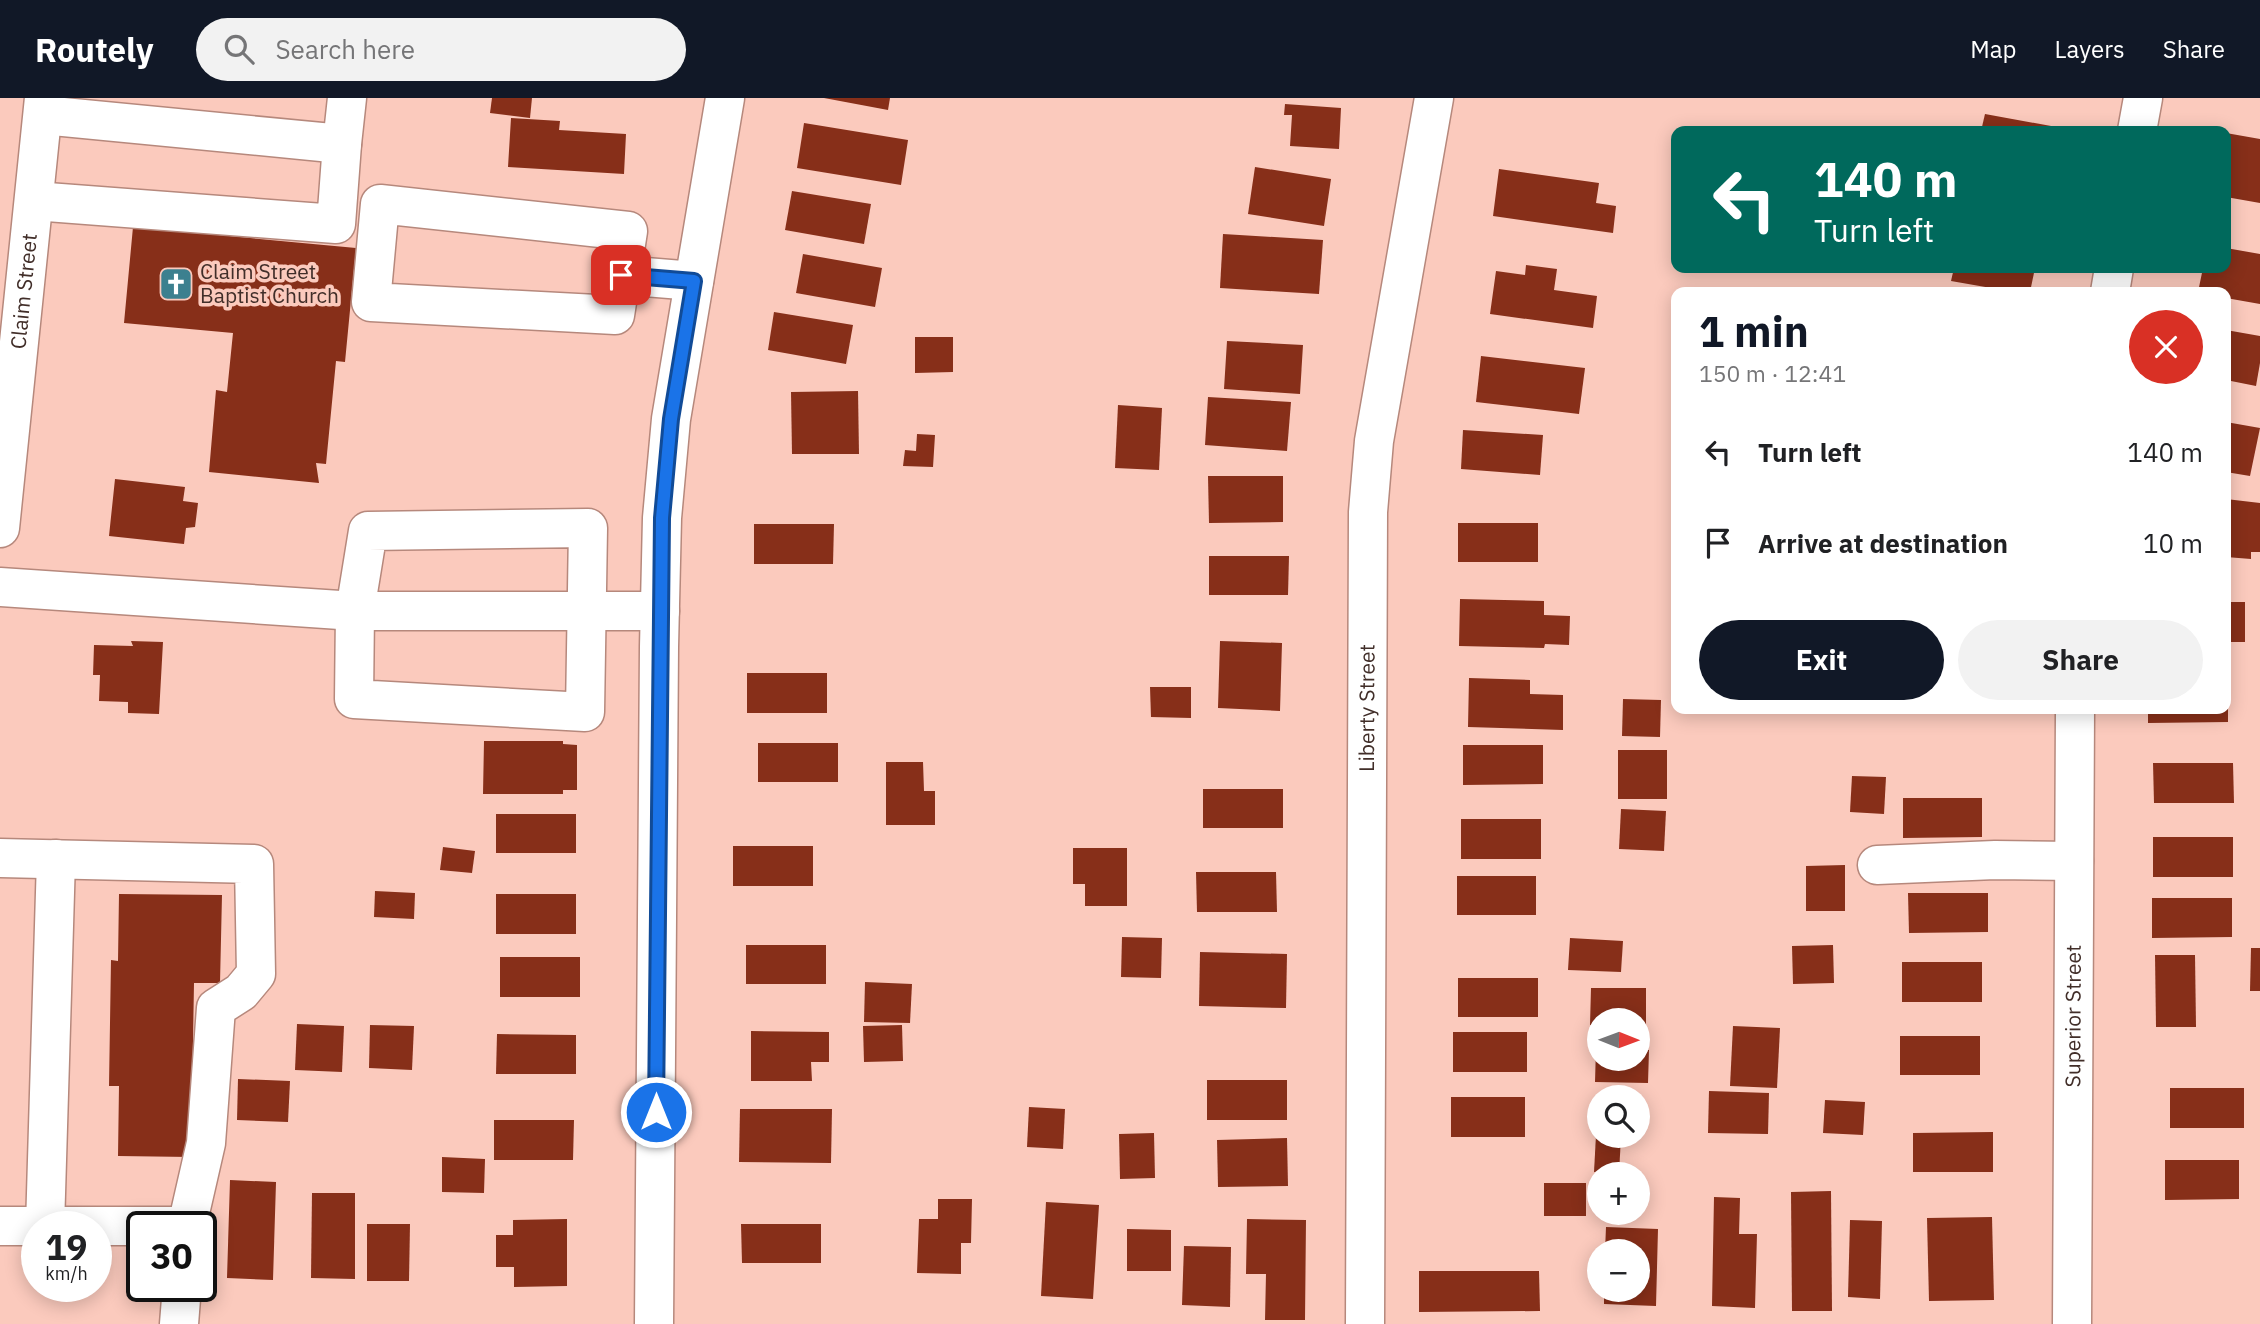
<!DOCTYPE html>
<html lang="en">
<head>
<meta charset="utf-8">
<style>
	:root { --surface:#fff; --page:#f2f2f2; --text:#202124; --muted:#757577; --accent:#111827 }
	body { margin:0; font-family:"IBM Plex Sans",sans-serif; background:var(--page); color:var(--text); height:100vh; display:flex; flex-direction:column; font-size:26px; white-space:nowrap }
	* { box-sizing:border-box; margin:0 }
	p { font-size:23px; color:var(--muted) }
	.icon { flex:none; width:38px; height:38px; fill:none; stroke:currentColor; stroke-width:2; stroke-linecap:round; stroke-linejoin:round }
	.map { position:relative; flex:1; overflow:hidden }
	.details { position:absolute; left:1671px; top:189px; width:560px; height:427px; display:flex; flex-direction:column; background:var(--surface); border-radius:14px; box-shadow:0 4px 18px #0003 }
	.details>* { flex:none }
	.guide { position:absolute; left:1671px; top:28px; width:560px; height:147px; border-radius:14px; box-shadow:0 4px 18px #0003; background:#00695c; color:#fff; overflow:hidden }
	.needle { width:46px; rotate:91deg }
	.tools { position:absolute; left:1587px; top:910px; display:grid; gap:14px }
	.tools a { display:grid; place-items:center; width:63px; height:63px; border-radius:50%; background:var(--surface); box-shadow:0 4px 18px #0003; font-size:35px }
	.speed { position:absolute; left:21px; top:1113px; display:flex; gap:14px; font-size:35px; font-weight:700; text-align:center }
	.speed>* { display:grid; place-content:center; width:91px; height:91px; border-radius:50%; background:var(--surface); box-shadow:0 4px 18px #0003; line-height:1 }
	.speed small { font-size:18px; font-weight:400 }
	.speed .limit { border:4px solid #111; border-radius:10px; background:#fff; color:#111 }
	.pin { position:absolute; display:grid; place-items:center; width:60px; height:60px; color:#fff; margin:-30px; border-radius:14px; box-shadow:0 4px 10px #0006 }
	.me { position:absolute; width:77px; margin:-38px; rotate:0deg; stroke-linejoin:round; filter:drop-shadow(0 0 5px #0008) }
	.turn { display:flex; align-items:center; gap:24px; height:147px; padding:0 28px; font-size:32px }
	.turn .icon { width:91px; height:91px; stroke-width:2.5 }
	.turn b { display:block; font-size:49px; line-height:60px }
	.round { display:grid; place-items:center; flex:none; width:74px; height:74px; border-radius:37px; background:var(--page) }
	.overview { display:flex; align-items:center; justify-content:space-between; height:119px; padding:0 28px }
	h1 { font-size:42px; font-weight:700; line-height:52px; color:var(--accent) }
	.button { display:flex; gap:14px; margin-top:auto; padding:14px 28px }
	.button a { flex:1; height:80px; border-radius:42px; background:var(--accent); color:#fff; font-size:28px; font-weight:700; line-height:80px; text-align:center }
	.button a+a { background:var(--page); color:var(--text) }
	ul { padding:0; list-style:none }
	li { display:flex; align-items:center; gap:21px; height:91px; padding:0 28px }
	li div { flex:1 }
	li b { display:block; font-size:26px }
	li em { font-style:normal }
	header { display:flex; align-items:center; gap:42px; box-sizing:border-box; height:98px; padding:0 35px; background:var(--accent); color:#fff }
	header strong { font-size:33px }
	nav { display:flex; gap:38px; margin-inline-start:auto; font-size:24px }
	.search { width:490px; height:63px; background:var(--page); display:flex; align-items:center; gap:18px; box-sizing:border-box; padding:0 24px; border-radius:38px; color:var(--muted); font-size:26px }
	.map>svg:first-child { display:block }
	.building { fill:#872f19 }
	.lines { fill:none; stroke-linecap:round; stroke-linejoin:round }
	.minor-casing { stroke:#b6887c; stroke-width:41 }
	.minor { stroke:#fff; stroke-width:38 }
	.route-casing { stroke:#114b97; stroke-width:18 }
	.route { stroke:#1a73e8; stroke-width:12 }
	.labels { text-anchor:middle; stroke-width:7; stroke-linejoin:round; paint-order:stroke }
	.poi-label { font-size:21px; fill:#412e29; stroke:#fbcabd; text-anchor:start }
	.street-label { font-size:21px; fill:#412e29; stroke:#fbcabd }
</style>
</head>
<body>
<header>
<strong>Routely</strong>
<div class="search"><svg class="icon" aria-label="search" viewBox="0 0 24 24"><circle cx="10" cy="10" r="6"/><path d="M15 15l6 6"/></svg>Search here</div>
<nav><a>Map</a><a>Layers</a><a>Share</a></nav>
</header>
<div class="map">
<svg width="2260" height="1226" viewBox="0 0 2260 1226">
	<rect width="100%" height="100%" fill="#fbcabd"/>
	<g class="building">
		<polygon points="492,0 532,0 530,20 490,15"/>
		<polygon points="824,0 890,0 888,12"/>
		<polygon points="1285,6 1341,10 1339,51 1290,48 1292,17 1284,17"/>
		<polygon points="1985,16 2062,30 2062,33 1981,33"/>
		<polygon points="511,20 560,23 559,32 626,36 624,76 508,69"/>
		<polygon points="804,25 908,42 901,87 797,70"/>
		<polygon points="2226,35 2260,41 2260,105 2226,99"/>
		<polygon points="1255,69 1331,81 1324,128 1248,116"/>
		<polygon points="1499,71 1599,85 1596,105 1616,108 1613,135 1493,118"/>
		<polygon points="792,93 871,106 864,146 785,132"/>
		<polygon points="133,129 356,150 345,264 336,263 326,366 316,365 319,385 209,374 216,292 227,294 233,235 124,225"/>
		<polygon points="1223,136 1323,142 1319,196 1220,190"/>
		<polygon points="2226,150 2260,156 2260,206 2226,200 2226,194 2198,194 2203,170 2226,170"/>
		<polygon points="803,156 882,170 875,209 796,195"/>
		<polygon points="1526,167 1557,171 1554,192 1597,198 1593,230 1490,216 1496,173 1525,177"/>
		<polygon points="1954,170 2035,170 2030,194 2014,194 1951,183"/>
		<polygon points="774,214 853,227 846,266 768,252"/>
		<polygon points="2226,232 2260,238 2260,265 2256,288 2226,282"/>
		<polygon points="915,239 953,239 953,274 915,275"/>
		<polygon points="1227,243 1303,247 1300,296 1224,291"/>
		<polygon points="1481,258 1585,270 1579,316 1476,304"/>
		<polygon points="858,293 859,356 792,356 791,294"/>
		<polygon points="1208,299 1291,304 1287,353 1205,347"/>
		<polygon points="1118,307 1162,310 1159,372 1115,370"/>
		<polygon points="2226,324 2260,330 2250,378 2226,374"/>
		<polygon points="1463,332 1543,337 1540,377 1461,371"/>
		<polygon points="917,336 935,337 933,369 903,368 905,352 916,353"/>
		<polygon points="1208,378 1283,378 1283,424 1209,425"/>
		<polygon points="115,381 185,389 183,403 198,405 195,429 186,430 184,446 109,438"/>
		<polygon points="2226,401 2260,405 2260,454 2251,454 2251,461 2226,459"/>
		<rect x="1458" y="425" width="80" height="39"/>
		<polygon points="754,426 834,426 833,466 754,466"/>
		<polygon points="1209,458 1289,458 1288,497 1209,497"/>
		<polygon points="1460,501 1544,503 1544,517 1570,518 1569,547 1545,546 1544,550 1459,548"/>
		<rect x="2226" y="504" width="19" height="40"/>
		<polygon points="131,543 163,544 159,616 128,615 128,604 99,603 100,577 93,577 94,547 133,548"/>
		<polygon points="1220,543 1282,545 1280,613 1218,610"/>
		<rect x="747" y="575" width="80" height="40"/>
		<polygon points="1469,580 1530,582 1530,596 1563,597 1563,632 1468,629"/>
		<polygon points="1150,589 1191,589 1191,620 1151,619"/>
		<polygon points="1623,601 1661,602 1660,639 1622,638"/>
		<polygon points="2148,611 2228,611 2228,624 2148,625"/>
		<polygon points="484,643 563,643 563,646 577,647 577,692 563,692 563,696 483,696"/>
		<rect x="758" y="645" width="80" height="39"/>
		<polygon points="1463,647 1543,647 1543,686 1463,687"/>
		<rect x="1618" y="652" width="49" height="49"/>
		<polygon points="886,664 923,664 924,693 935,693 935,727 886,727"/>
		<polygon points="2153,665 2233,665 2234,705 2154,705"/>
		<polygon points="1852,678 1886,679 1884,716 1850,714"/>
		<rect x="1203" y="691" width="80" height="39"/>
		<polygon points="1903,700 1982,700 1982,739 1903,740"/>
		<polygon points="1621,711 1666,713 1664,753 1619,751"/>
		<rect x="496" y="716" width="80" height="39"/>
		<rect x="1461" y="721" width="80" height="40"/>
		<rect x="2153" y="739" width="80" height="40"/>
		<rect x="733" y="748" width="80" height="40"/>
		<polygon points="443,749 475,753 472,775 440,772"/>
		<polygon points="1073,750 1127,750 1127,808 1085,808 1085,786 1073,786"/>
		<polygon points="1845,767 1845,813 1806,813 1806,768"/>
		<polygon points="1196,774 1276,774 1277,814 1197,814"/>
		<rect x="1457" y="778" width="79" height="39"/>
		<polygon points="375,793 415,795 414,821 374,819"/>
		<polygon points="1908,795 1988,795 1988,834 1909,835"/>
		<polygon points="119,796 222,797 220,885 194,885 191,1059 118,1058 119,988 109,988 111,862 118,863"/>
		<rect x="496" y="796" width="80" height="40"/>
		<polygon points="2152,800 2232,800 2232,839 2152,840"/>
		<polygon points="1122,839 1162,840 1161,880 1121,879"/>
		<polygon points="1570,840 1623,843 1621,874 1568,872"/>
		<rect x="746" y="847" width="80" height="39"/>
		<polygon points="1833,847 1834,885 1793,886 1792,848"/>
		<polygon points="2251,850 2260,850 2260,893 2250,893"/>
		<polygon points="1200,854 1287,856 1286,910 1199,908"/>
		<polygon points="2155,857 2195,857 2196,929 2156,929"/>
		<rect x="500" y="859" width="80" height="40"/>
		<rect x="1902" y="864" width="80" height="40"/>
		<rect x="1458" y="880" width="80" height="39"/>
		<polygon points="865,884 912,886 910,925 864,924"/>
		<polygon points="1591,890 1646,890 1646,927 1638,927 1638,922 1600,922 1600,927 1590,927"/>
		<polygon points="297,926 344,928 342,974 295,972"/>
		<polygon points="370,927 414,928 412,972 369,970"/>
		<polygon points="902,927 903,963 864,964 863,928"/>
		<polygon points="1733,928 1780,930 1777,990 1730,988"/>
		<polygon points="751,933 829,934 829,964 811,964 812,983 751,983"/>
		<rect x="1453" y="934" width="74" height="40"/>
		<polygon points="497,936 576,937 576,976 496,976"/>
		<rect x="1900" y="938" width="80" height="39"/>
		<polygon points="1596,950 1600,951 1600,961 1638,961 1638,952 1649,952 1648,985 1595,984"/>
		<polygon points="238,981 290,983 288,1024 237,1022"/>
		<rect x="1207" y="982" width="80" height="40"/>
		<rect x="2170" y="990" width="74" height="40"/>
		<polygon points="1709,993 1769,995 1768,1036 1708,1035"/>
		<rect x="1451" y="999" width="74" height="40"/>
		<polygon points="1825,1002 1865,1004 1863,1037 1823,1035"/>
		<polygon points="1029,1009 1065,1011 1063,1051 1027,1049"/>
		<polygon points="740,1011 832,1011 831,1065 739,1064"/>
		<polygon points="494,1022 574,1022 573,1062 494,1062"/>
		<polygon points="1993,1034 1993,1074 1913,1074 1913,1035"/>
		<polygon points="1154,1035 1155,1080 1120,1081 1119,1036"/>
		<polygon points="1596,1037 1621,1039 1619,1075 1594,1074"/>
		<polygon points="1287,1040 1288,1088 1218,1089 1217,1042"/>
		<polygon points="442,1059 485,1061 484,1095 442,1094"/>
		<polygon points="2165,1062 2239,1062 2239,1101 2165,1102"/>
		<polygon points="230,1082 276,1084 273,1182 227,1180"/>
		<rect x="1544" y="1085" width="42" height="33"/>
		<polygon points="1831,1093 1832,1213 1792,1213 1791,1094"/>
		<polygon points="312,1095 355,1095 355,1181 311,1180"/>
		<polygon points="1714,1099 1740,1100 1739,1136 1757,1136 1755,1210 1712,1208"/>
		<polygon points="938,1101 972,1101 971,1145 961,1145 961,1176 917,1175 919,1121 938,1121"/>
		<polygon points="1046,1104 1099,1107 1093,1201 1041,1198"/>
		<polygon points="1992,1119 1994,1202 1929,1203 1927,1120"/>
		<polygon points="567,1121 567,1188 514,1189 514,1169 496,1169 496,1137 513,1137 513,1122"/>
		<polygon points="1247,1121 1306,1122 1305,1222 1265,1222 1266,1176 1246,1176"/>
		<polygon points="1850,1122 1882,1123 1880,1201 1848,1199"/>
		<polygon points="367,1126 410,1126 409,1183 367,1183"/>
		<polygon points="741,1126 821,1126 821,1165 742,1165"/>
		<polygon points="1606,1129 1658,1131 1656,1208 1604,1206 1604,1192 1638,1192 1638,1153 1605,1153"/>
		<polygon points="1127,1131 1171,1132 1171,1173 1127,1173"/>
		<polygon points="1184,1148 1231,1149 1230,1209 1182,1207"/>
		<polygon points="1419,1173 1539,1173 1540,1213 1419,1214"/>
	</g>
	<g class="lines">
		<defs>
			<g id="minor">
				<polyline points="43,17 342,46 347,0"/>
				<polyline points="2137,33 2143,0"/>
				<polyline points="34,103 336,126 342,46"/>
				<polygon points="380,106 628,133 615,217 371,204"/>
				<polyline points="621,177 694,183"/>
				<polyline points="2110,194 2114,170"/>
				<path id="s1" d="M0,430L44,0"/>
				<polygon points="588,430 585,614 354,601 355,513 368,433"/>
				<polyline points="0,489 355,513 660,513"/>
				<polyline points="0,760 254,766 256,876 241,894 216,910 206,1045 187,1128 0,1128"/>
				<polyline points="1877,767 1995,762 2074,763"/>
				<polyline points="45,1129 56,761"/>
				<polyline points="179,1226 182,1188"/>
				<polyline points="654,1226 659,549 662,420 671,321 725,0"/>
				<path id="s2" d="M1365,1226L1368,414L1374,343L1434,0"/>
				<path id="s3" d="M2072,1226L2075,611"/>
			</g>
		</defs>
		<use href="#minor" class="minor-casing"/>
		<use href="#minor" class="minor"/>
	</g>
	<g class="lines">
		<defs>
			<polyline id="route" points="621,177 694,183 671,321 662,420 656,1014"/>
		</defs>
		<use href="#route" class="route-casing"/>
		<use href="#route" class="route"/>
	</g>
	<defs>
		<symbol id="church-square" viewBox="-11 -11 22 22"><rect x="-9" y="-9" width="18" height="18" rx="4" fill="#3c808f" stroke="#fbcabd"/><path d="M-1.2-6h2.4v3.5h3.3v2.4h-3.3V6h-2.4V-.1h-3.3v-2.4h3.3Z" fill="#fff"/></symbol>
	</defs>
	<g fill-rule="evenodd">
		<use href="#church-square" x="157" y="167" width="38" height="38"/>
	</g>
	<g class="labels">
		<g class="poi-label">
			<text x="200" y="181">Claim Street<tspan x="200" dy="24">Baptist Church</tspan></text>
		</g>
		<g class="street-label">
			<text dy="7" stroke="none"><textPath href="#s1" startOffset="238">Claim Street</textPath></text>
			<text dy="7" stroke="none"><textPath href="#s2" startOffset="616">Liberty Street</textPath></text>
			<text dy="7" stroke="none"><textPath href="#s3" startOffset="308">Superior Street</textPath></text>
		</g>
	</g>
</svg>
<div class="tools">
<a><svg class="needle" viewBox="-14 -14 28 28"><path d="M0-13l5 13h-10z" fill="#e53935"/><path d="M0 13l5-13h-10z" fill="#757577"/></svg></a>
<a><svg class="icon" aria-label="search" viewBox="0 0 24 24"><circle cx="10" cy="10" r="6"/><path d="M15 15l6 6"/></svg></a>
<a>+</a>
<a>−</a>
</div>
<div class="speed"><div>19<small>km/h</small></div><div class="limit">30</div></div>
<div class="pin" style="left:621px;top:177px;background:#d93025"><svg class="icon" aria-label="arrive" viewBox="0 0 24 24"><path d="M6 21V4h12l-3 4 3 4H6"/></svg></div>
<svg class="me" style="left:656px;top:1014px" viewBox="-20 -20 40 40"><circle r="17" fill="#1a73e8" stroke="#fff" stroke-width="3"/><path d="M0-11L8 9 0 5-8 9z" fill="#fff"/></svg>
<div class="guide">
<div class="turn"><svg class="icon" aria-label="left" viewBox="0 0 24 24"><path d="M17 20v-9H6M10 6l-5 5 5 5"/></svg><div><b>140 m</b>Turn left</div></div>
</div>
<section class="details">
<div class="overview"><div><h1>1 min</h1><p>150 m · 12:41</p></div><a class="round" style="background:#d93025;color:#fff"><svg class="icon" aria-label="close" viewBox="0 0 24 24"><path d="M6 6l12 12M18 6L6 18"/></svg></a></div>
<ul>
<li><svg class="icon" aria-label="left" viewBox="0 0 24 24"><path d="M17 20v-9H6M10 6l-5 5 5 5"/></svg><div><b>Turn left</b></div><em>140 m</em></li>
<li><svg class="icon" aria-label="arrive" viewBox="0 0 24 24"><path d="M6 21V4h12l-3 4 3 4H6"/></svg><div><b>Arrive at destination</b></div><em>10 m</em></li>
</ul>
<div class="button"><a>Exit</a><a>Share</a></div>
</section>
</div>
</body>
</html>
